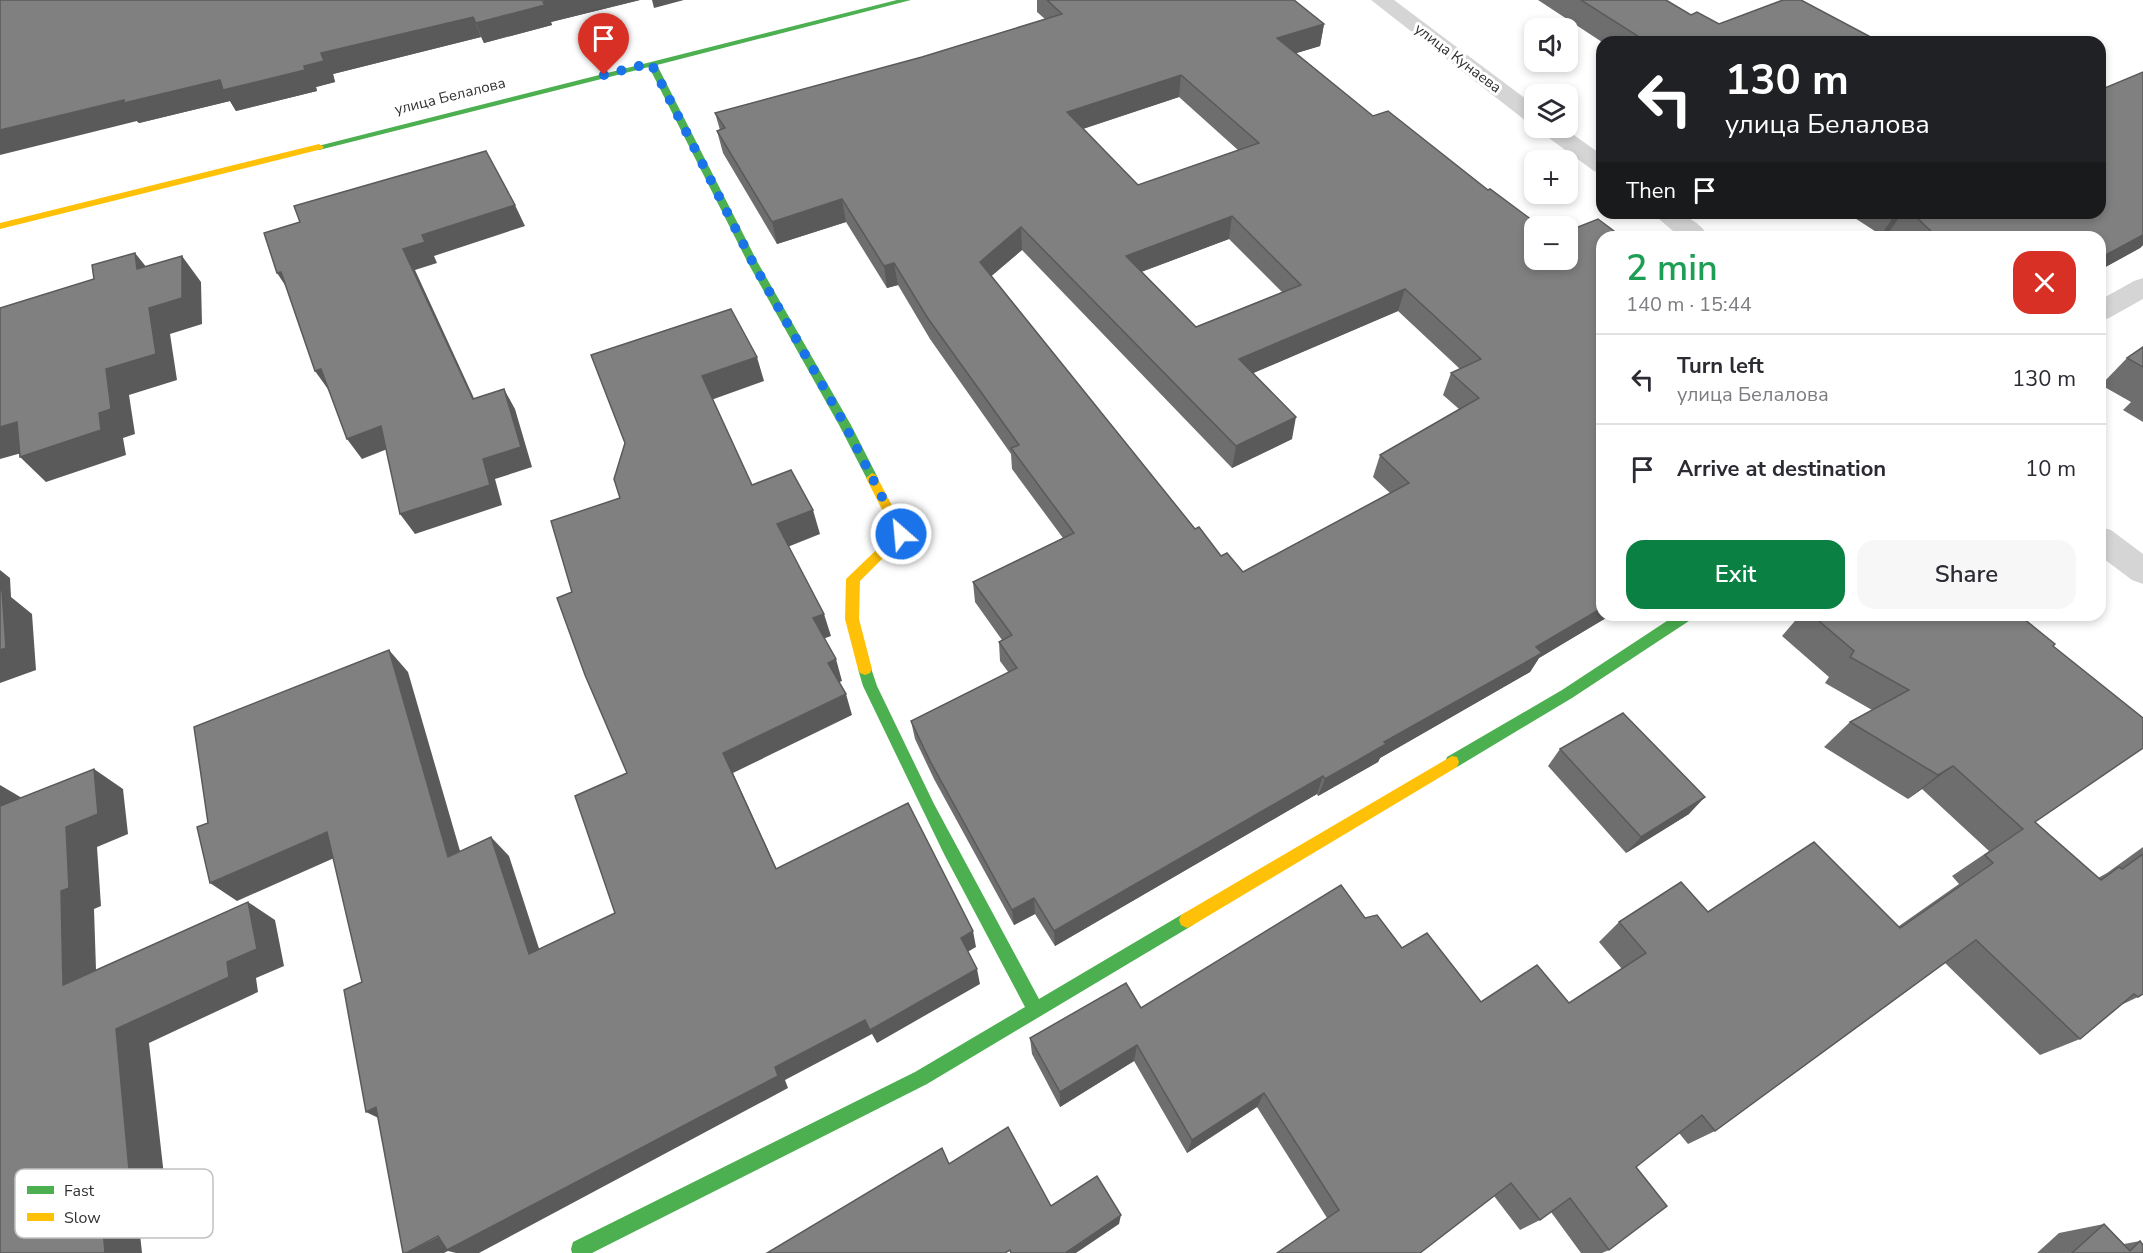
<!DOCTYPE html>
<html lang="en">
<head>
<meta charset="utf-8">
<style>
	:root { --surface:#fff; --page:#f7f7f7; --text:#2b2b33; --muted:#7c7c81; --line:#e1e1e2; --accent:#0b8043 }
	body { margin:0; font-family:"Nunito Sans",sans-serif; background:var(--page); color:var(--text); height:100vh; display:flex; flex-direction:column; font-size:22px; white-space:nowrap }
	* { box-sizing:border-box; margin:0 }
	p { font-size:20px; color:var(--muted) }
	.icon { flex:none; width:33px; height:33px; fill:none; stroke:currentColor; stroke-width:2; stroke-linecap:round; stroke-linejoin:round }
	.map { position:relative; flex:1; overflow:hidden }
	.panel { position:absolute; left:1596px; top:231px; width:510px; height:390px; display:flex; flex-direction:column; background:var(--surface); border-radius:18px; box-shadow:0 3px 9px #0003 }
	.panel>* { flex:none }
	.top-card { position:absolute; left:1596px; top:36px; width:510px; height:183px; border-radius:18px; box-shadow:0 3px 9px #0003; background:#202124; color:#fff; overflow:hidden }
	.tools { position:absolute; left:1524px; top:18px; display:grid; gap:12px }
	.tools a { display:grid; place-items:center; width:54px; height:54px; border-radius:12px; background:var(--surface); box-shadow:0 3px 9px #0003; font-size:30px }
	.pin { position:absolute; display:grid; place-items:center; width:51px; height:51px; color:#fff; margin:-62px -26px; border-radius:50% 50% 50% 0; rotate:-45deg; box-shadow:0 0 6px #0007 }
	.pin .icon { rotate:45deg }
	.me { position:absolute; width:66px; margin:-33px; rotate:333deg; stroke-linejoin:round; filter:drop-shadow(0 0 4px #0008) }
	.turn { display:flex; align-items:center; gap:21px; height:126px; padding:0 30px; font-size:27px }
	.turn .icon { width:78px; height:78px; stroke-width:2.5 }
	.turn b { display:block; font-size:42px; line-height:51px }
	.then { display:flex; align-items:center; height:57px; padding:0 30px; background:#0003; gap:12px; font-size:22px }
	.round { display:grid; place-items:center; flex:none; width:63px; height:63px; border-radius:18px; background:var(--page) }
	.summary { display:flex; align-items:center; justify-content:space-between; height:102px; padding:0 30px }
	h1 { font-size:36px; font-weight:600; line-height:45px; color:#1e9e55 }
	.action { display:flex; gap:12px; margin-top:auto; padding:12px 30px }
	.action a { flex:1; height:69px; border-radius:18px; background:var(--accent); color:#fff; font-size:24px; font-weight:600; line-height:69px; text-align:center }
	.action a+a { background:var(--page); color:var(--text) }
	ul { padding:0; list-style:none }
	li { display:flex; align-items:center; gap:18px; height:90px; padding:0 30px; border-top:2px solid var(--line) }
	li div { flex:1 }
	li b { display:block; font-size:22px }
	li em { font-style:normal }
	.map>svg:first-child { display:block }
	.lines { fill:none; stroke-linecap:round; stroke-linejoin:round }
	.street { fill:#d5d5d5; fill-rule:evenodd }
	.fast { fill:#4caf50; fill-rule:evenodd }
	.slow { fill:#ffc107; fill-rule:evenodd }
	.wall { fill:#6e6e6e; fill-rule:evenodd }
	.shaded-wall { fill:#5a5a5a }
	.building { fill:#808080; stroke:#5a5a5a; stroke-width:1.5; fill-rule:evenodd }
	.route { stroke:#1a73e8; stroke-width:10; stroke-dasharray:0 18 }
	.labels { text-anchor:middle; stroke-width:6; stroke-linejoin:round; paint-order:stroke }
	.far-street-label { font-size:15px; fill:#313131; stroke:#fff }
	.key { fill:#fff; stroke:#c1c1c1; stroke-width:1.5 }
	.key-label { font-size:16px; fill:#313131 }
</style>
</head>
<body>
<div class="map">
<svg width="2143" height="1253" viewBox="0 0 2143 1253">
	<rect width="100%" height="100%" fill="#fff"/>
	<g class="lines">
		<g class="street">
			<polygon points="1371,0 1394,0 1534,105 1534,123 1526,121"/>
			<polygon points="1539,128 1564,128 1602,155 1602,173 1594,171 1542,133"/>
			<path d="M1652,213C1676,213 1694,214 1709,237H1680Z"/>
			<polygon points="2143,278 2143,299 2109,318 2100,321 2100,300 2134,281"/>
			<polygon points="2100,527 2111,530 2143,554 2143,584 2132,580 2100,556"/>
		</g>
		<g class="fast">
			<polygon points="897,0 911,0 657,65 758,263 851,425 878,478 872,483 868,481 839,425 748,263 649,67 319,150 314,147"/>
			<polygon points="1676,615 1694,615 1692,619 1572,698 1457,767 1452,768 1447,767 1445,762 1447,757 1562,690"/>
			<polygon points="865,663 870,665 877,686 934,804 1039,999 1181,915 1187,912 1193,915 1195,920 1193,925 927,1084 592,1253 572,1253 571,1249 573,1242 915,1072 1025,1007 944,854 863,686 858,669 860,665"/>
		</g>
		<g class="slow">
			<polygon points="319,144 324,147 322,149 0,229 0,223"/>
			<polygon points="872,473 876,475 907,534 860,581 859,619 872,669 870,673 865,675 860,673 858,669 845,619 846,579 894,533 866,478"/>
			<polygon points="1452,756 1457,757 1459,762 1457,767 1193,925 1187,928 1181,925 1179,920 1181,915"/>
		</g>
	</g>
	<g class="wall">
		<polygon points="0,0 640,0 551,22 552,25 484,43 481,37 333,74 335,82 316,87 317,91 236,111 230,101 139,123"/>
		<path d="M1037,0H1294L1324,24L1320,46L1296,53L1373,116L1602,615H1611L1539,658L1530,672L1380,758L1378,762L1318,796L1317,794L1055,946L1035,914L1014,925L934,779L915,739L911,721L1009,673L1000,661L999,642L1002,640L975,602L973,582L1063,538L1012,469L1011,454L930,339L898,285L887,288L846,222L777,244L723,153L717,131L720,130L715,113L922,57L1045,19L1037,12ZM1179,97L1238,150L1138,185L1083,129ZM1229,239L1282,292L1196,327L1141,272ZM1022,250L1232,468L1292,439L1253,373L1398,311L1460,369L1451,373L1443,395L1459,409L1380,455L1373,477L1390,493L1243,572L1221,556L1195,529L991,276Z"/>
		<polygon points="1538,0 1666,0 1691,15 1719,24 1880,42 1602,42"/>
		<polygon points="2143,72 2143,245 2140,248 2100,270 2100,237 1896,237 1890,231 1881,235 1847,213 2100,213"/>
		<polygon points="2143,347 2143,422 2123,410 2131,402 2101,385 2127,358"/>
		<polygon points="1800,615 2019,615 2053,646 2035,822 2098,878 2107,873 2143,847 2143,994 2138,997 2121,1005 2080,1039 2040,1055 1945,963 1715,1131 1688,1144 1679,1133 1636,1167 1609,1250 1602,1253 1581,1253 1551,1212 1540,1220 1520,1230 1494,1196 1327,1218 1257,1107 1187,1153 1134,1061 1060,1107 1032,1054 1030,1038 1141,1008 1365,918 1402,948 1481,1002 1569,1003 1622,969 1599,942 1619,922 1708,912 1899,926 1959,884 1952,876 1989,851 1922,789 1908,799 1824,747 1850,722 1872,710 1825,683 1829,677 1782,636"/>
		<polygon points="1560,749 1689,814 1626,853 1548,766"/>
		<polygon points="2104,1224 2124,1244 2140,1241 2143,1253 2037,1253 2059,1233"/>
	</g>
	<g class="shaded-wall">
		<polygon points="551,0 640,0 551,22 552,25 484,43 476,23"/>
		<polygon points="652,0 684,0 654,8"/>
		<polygon points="473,17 481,37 333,74 335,82 316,87 317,91 236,111 230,101 139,123 137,121 0,155 0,130 124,100 220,80 304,66 321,53"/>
		<polygon points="1324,24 1320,46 1274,60 1277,38"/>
		<polygon points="1181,75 1179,97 1067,134 1067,112"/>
		<polygon points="842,199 846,222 777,244 772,222"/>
		<polygon points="515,205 525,226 434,256 437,263 415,270 484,420 473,399 403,249 422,235"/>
		<polygon points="1896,213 1902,213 1890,231 1881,235"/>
		<polygon points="1232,216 1229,239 1125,278 1126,256"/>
		<polygon points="1021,227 1022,250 981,285 980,262"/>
		<polygon points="2143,233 2143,245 2140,248 2100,270 2100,258"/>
		<polygon points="135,253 156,279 137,269"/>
		<polygon points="182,256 201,282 202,324 170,334 177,380 129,395 135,434 123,438 126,455 46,482 20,457 106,369 149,308"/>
		<polygon points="894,263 898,285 887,288 884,266"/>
		<polygon points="281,272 291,294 277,273"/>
		<polygon points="1405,289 1398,311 1235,381 1239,359"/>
		<polygon points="757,357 764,381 711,400 702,376"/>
		<polygon points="321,369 330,392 315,371"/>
		<polygon points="504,389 515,409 532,467 495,479 502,505 415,534 400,514 483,459"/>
		<polygon points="1296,417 1292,439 1232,468 1236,446"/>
		<polygon points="17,422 43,447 0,459 0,427"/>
		<polygon points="381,426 395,446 362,459 347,439"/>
		<polygon points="813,510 820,534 785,548 777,524"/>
		<polygon points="0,570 10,578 11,597 32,614 36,670 0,683"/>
		<polygon points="1602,608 1602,615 1611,615 1539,658 1530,672 1380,758 1378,762 1318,796 1325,779 1536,647"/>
		<polygon points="824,614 831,636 820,640 813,618"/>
		<polygon points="389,650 408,672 467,875 448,857"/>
		<polygon points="836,659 842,681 835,684 828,663"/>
		<polygon points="846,694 852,715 733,773 785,887 776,869 723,753"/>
		<polygon points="1953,766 1922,789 1908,799 1938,775"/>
		<polygon points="94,769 123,789 128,834 97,847 101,906 94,909 97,1000 63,985 61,891 66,827"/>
		<polygon points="1323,776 1317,794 1055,946 1054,931"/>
		<polygon points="0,785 22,798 0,816"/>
		<polygon points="1705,797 1689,814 1626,853 1641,837"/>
		<polygon points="327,832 350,851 237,901 210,883"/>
		<polygon points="491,837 509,856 546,970 529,954"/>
		<polygon points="1034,898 1035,914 1014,925 1012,910"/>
		<polygon points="248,902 275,920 284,966 256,978 258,992 149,1043 168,1211 139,1225 142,1253 105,1253 102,1217 116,1029 227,962"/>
		<polygon points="973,931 976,947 964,954 961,938"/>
		<polygon points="977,969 980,984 877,1043 872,1034 785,1080 788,1088 479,1253 456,1253 448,1251 444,1253 406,1253 775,1067 865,1020"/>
		<polygon points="1137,1045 1134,1061 1060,1107 1060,1092"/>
		<polygon points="1264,1093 1257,1107 1187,1153 1192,1140"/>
		<polygon points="376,1107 391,1124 366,1112"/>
		<polygon points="1121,1215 1119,1224 1076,1253 1065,1253"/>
	</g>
	<g class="building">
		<polygon points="0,0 551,0 543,2 545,5 476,23 473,17 321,53 324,61 304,66 305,70 223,90 220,80 124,103 124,100 0,130"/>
		<path d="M1047,0H1294L1324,24L1277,38L1373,116L1388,111L1488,190L1490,189L1540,226H1534V260H1568V231L1598,219L1622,237H1602V608L1536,647L1542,653L1384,742L1386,744L1325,779L1323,776L1054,931L1034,898L1012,910L930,761L911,721L1017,668L999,642L1012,635L973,582L1074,533L1011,448L1019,445L927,317L894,263L884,266L842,199L772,222L717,131L725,128L715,113L922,57L1062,14ZM1181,75L1259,143L1138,185L1067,112ZM1232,216L1301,285L1196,327L1126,256ZM1021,227L1236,446L1296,417L1239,359L1405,289L1481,359L1451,373L1479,398L1380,455L1409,483L1243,572L1227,553L1221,556L1199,527L1195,529L980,262Z"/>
		<polygon points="1581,0 1666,0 1691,15 1697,12 1719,24 1783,0 1801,0 1880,42 1647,42"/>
		<polygon points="2143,72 2143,235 2100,258 2100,237 1937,237 1912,213 2100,213 2100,90"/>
		<polygon points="486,151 515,205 422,235 425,242 403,249 473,399 504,389 521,447 483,459 490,485 400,514 381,426 347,439 321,369 315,371 281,272 277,273 264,233 300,222 294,206"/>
		<polygon points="135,253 137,269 182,256 182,298 149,308 156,354 106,369 111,409 99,413 101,430 20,457 17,422 0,427 0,308 94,279 92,265"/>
		<polygon points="731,309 757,357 702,376 752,485 791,470 813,510 777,524 824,614 813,618 836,659 828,663 846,694 723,753 776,869 908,803 973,931 961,938 977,969 870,1030 865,1020 775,1067 778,1076 447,1250 438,1236 406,1253 403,1253 376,1107 366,1112 344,990 362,982 327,832 210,883 197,827 208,823 194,727 389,650 448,857 491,837 529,954 615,913 575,796 627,773 585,675 557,598 572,592 551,521 620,498 614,479 625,443 591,355"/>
		<polygon points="2143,347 2143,367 2127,358"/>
		<polygon points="2,590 6,648 0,650 0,591"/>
		<polygon points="1812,615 2019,615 2055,644 2053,646 2143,718 2143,748 2035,822 2101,880 2119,867 2122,869 2143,854 2143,994 2138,997 2134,994 2080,1039 1976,940 1715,1131 1702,1115 1636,1167 1667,1206 1609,1250 1570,1198 1540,1220 1511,1183 1420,1253 1277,1253 1339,1210 1264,1093 1192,1140 1137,1045 1060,1092 1030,1038 1126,983 1141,1008 1341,885 1365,918 1377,915 1402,948 1427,933 1481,1002 1537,965 1569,1003 1646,953 1619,922 1681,882 1708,912 1814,842 1900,928 1993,863 1985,855 2023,829 1953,766 1938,775 1850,722 1909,690 1850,657 1854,651"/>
		<polygon points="1623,713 1705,797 1641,837 1560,749"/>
		<polygon points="94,769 98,814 66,827 69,888 61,891 63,985 248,902 257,949 227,962 229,977 116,1029 132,1202 102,1217 105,1253 0,1253 0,806"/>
		<polygon points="1008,1127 1051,1206 1097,1176 1121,1215 1065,1253 1011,1253 1010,1250 1005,1253 767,1253 942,1148 949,1164"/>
		<polygon points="2104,1224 2130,1251 2140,1241 2143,1245 2143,1253 2072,1253"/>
	</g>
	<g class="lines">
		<polyline class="route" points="604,75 651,63 753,263 845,425 901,534"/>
	</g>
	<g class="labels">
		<g class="far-street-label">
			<text transform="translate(1458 58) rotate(37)" y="5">улица Кунаева</text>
			<text transform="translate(450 96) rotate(-14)" y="5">улица Белалова</text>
		</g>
	</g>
	<rect x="15" y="1169" width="198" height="69" rx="9" class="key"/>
	<rect x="27" y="1186" width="27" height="8" fill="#4caf50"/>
	<rect x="27" y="1213" width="27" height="8" fill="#ffc107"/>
	<g class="key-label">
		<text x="64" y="1196">Fast</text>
		<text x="64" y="1223">Slow</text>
	</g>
</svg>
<div class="tools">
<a><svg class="icon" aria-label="sound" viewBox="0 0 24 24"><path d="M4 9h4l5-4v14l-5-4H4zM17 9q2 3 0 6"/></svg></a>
<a><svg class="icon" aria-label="layers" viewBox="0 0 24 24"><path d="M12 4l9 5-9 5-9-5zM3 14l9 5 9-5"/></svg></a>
<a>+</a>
<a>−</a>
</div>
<div class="pin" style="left:604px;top:75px;background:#d93025"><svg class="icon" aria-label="arrive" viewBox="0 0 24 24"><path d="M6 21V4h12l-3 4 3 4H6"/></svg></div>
<svg class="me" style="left:901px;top:534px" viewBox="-20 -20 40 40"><circle r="17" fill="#1a73e8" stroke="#fff" stroke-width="3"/><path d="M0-11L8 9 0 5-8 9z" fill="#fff"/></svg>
<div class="top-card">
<div class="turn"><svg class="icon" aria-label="left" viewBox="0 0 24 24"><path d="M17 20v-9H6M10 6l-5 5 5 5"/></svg><div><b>130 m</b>улица Белалова</div></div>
<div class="then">Then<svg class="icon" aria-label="arrive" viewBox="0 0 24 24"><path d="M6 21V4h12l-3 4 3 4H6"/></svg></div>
</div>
<section class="panel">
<div class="summary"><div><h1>2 min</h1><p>140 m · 15:44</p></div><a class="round" style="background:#d93025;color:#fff"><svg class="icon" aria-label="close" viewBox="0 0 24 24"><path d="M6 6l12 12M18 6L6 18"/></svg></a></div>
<ul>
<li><svg class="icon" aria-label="left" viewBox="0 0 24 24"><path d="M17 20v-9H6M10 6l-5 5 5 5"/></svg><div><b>Turn left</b><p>улица Белалова</p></div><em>130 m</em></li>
<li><svg class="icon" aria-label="arrive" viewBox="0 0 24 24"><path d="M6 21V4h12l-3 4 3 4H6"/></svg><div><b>Arrive at destination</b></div><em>10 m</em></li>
</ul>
<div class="action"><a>Exit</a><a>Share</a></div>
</section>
</div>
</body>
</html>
